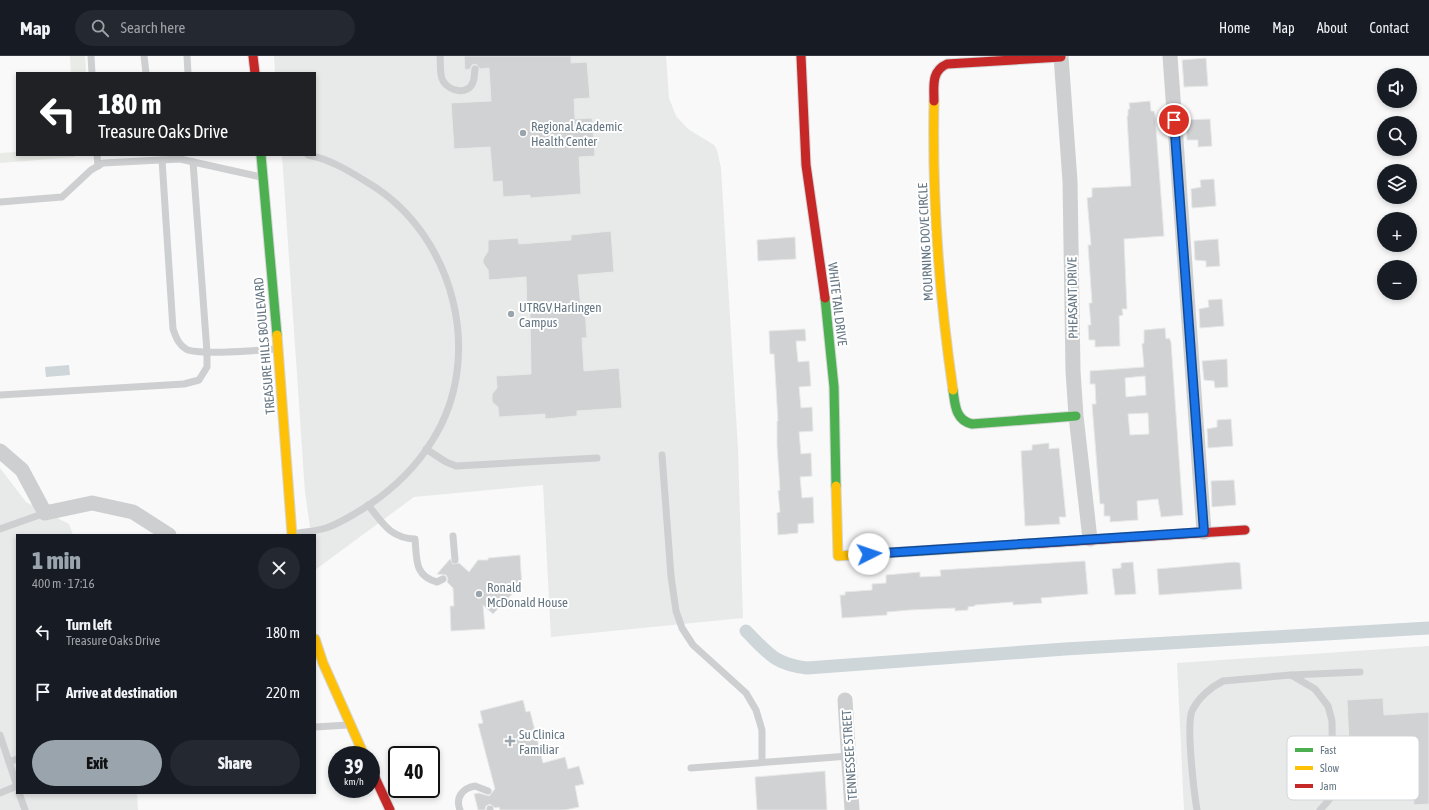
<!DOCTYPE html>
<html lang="en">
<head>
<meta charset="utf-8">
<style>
	:root { --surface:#171b24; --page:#242831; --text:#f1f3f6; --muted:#9ea1a6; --line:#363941; --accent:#99a4ac }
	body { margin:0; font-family:"Asap Condensed",sans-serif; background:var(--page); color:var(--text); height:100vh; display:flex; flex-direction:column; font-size:15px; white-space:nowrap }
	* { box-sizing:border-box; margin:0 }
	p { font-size:13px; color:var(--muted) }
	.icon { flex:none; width:22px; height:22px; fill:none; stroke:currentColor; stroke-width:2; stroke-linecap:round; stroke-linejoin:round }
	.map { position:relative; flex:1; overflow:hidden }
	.panel { position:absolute; left:16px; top:478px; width:300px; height:260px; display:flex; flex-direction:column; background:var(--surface); border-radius:0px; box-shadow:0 2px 6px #0003 }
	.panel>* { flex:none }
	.top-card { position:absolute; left:16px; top:16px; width:300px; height:84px; border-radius:0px; box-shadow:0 2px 6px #0003; background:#202124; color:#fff; overflow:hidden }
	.controls { position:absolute; left:1377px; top:12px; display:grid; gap:8px }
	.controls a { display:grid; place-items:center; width:40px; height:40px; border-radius:50%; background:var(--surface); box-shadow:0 2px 6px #0003; font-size:20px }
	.speed { position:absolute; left:328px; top:690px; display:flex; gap:8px; font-size:20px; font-weight:700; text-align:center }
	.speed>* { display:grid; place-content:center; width:52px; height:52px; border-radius:50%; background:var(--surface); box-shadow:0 2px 6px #0003; line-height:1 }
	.speed small { font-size:10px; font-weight:400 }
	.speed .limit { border:2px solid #111; border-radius:6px; background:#fff; color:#111 }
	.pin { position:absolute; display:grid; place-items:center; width:34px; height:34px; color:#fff; margin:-17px; border:2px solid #fff; border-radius:50%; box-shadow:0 1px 4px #0007 }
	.me { position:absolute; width:44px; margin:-22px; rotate:86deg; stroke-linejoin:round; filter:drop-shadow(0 0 3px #0008) }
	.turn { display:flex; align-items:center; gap:14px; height:84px; padding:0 16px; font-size:18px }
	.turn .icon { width:52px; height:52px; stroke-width:2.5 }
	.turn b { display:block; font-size:28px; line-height:34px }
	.round { display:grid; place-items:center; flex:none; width:42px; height:42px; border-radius:21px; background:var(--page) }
	.summary { display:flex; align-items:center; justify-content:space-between; height:68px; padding:0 16px }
	h1 { font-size:24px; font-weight:800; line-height:30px; color:var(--accent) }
	.cta { display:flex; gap:8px; margin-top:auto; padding:8px 16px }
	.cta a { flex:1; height:46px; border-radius:24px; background:var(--accent); color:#111; font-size:16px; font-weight:800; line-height:46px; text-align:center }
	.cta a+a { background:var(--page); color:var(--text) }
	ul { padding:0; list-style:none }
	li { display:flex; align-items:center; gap:12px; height:60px; padding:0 16px }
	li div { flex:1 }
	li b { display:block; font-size:15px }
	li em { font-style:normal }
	header { display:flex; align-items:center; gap:24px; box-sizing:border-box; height:56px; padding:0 20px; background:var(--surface); border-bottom:1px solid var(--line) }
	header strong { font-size:19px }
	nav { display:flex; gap:22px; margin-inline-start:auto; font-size:14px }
	.search { width:280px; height:36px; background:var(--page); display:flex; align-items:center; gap:10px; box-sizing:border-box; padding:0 14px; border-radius:22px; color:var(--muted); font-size:15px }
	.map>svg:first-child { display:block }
	.built { fill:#e8e9e9 }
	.green { fill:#e8ebe6 }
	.water { fill:#ced6d9 }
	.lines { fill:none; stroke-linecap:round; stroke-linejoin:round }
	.canal { stroke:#ced6d9; stroke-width:13 }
	.building { fill:#d0d2d3; stroke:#e8e8e8; fill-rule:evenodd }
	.fast-casing { stroke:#d5d6d7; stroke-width:11 }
	.slow-casing { stroke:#d5d6d7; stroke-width:11 }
	.jam-casing { stroke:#d5d6d7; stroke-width:11 }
	.lane { stroke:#cecfd0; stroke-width:7 }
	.street { stroke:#cecfd0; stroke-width:15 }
	.fast { stroke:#4caf50; stroke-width:9 }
	.slow { stroke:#ffc107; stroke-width:9 }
	.jam { stroke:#c62828; stroke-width:9 }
	.route-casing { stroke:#114b97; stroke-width:10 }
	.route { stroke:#1a73e8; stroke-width:7 }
	.poi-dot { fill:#99a4ac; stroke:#fff; stroke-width:1.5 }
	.labels { text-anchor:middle; stroke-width:4; stroke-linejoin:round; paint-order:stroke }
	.poi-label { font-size:13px; fill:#657683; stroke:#fff; text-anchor:start }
	.street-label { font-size:13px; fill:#657683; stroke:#fff }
	.key { fill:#fff; stroke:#d1d6da; stroke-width:1 }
	.key-label { font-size:11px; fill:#657683 }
</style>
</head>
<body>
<header>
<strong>Map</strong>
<div class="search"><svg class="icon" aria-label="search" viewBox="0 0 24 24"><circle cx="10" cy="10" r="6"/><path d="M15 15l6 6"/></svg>Search here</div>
<nav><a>Home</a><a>Map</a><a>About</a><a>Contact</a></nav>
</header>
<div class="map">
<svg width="1429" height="754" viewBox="0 0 1429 754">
	<rect width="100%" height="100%" fill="#f9f9f9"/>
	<g class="built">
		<polygon points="274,0 666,0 669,42 676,60 688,73 714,89 717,94 721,112 738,393 743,562 551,581 543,429 414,441 315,514 315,479 311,479 305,436 282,99 315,99 315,17 275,17"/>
		<polygon points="0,412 26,446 69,468 73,479 17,479 17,737 137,737 138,754 0,754"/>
		<polygon points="1429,590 1429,754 1184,754 1177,607"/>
	</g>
	<g class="green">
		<polygon points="70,0 85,0 86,17 71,17"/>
		<polygon points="17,96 17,99 77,99 74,101 0,107 0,97"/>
	</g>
	<polygon class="water" points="69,309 70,319 46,321 45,311"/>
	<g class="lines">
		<path class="canal" d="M746,575C768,597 774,608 807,612L1065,593L1429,572"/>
	</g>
	<g class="building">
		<polygon points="464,0 571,0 571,7 587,6 590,42 574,43 575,63 592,62 595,100 579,101 581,138 530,142 530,139 503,141 502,125 493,126 490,91 454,93 451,47 491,45 489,12 480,13 476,8 472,9 470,13 465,14"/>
		<polygon points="1206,2 1208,30 1184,31 1182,4"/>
		<polygon points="1150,45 1151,55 1154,55 1155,59 1164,180 1124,183 1127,253 1122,253 1123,259 1119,260 1120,290 1095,291 1095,284 1089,284 1088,269 1091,269 1089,247 1092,247 1088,189 1091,189 1087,142 1092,141 1092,132 1131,130 1127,60 1128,60 1128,53 1130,53 1129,47"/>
		<polygon points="1210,63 1212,90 1198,91 1198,84 1187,84 1186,64"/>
		<polygon points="1214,123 1216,150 1192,152 1191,133 1201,131 1200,124"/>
		<polygon points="611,175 614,216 578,219 581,253 585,252 587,282 582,282 584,315 619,312 622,352 577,355 577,360 545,363 545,358 499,361 498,351 492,346 492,338 497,332 496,320 531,318 530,258 527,258 526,221 489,224 488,214 483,207 483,203 488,195 488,184 518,182 519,188 571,184 571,179"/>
		<polygon points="795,181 796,203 758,205 757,184"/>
		<polygon points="1218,183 1220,210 1206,211 1206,205 1195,204 1194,185"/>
		<polygon points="1222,243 1224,270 1200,272 1199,253 1209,251 1208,244"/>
		<path d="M1165,272L1166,283L1169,282L1171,286L1183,459L1161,461L1158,443L1137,445L1138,464L1110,466V460H1104V448H1100L1092,348H1096L1095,328H1090V315L1144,311L1142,288L1144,287V274ZM1145,320L1146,339L1126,341L1125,322ZM1148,357L1149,378L1130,379L1128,358Z"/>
		<polygon points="805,273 806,285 796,285 798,306 809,305 811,330 799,331 801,352 812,351 813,375 799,376 801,398 811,397 812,420 800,421 802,442 813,441 814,467 798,468 798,477 778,479 777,457 780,456 778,435 780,434 777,389 777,365 778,365 774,298 770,298 769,275"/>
		<polygon points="1227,303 1228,331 1215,332 1214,325 1204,324 1202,305"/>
		<polygon points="1231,363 1233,390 1208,392 1207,373 1217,371 1217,364"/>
		<polygon points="1049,387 1049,393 1059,392 1066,461 1059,461 1060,468 1025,470 1021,395 1032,394 1032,389"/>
		<polygon points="1234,424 1236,449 1212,451 1211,425"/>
		<polygon points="520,499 522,532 517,533 493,558 483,549 485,573 451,575 450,550 454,550 453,532 447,526 448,523 446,519 437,518 450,503 453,508 459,507 469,516 478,504 488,504 488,502"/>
		<polygon points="1085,505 1088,538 1041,542 1042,547 1013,549 1013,546 975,549 975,550 968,551 968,554 955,555 955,552 910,554 887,556 887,559 842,562 840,539 845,539 845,536 872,534 872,528 886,527 886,519 920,516 920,521 941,520 940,514"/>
		<polygon points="1133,506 1136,538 1115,539 1112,513 1121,512 1121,507"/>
		<polygon points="1235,506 1240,507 1242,533 1159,539 1157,513"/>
		<polygon points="1383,642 1384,659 1429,656 1429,748 1414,749 1410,699 1404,699 1404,685 1385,686 1388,742 1369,744 1368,729 1351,730 1347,644"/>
		<polygon points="523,644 526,656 530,655 543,707 565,701 568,713 579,710 584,728 575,730 579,751 565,754 500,754 499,751 495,752 490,748 486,750 485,754 478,754 474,738 479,737 489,740 495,733 478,668 483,667 480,655"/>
		<polygon points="825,715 827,754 757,754 755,721"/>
	</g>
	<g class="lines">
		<defs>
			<g id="fast">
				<polyline points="261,99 277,279"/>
				<polyline points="825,242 834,331 836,430"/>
				<path d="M953,334C955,348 955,364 972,368L1076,360"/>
			</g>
			<g id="slow">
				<path d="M934,45C932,142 939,238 953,334"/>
				<polyline points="277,279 292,479"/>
				<polyline points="836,430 838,500 1029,488"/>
				<polyline points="315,583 323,607 364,699"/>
			</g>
			<g id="jam">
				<polyline points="253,0 255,17"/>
				<polyline points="801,0 806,109 825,242"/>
				<path d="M934,45C934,30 931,15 947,8L1061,1"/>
				<polyline points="1029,488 1245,474"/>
				<polyline points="371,713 390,754"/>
			</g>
		</defs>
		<use href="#fast" class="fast-casing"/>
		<use href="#slow" class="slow-casing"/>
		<use href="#jam" class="jam-casing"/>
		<g class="lane">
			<polyline points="91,0 92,17"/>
			<polyline points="144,0 146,17"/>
			<polyline points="187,0 188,17"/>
			<path d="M440,0C441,7 439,18 443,25C449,35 468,40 473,26C475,22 474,17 475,13"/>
			<polyline points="97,99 98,110"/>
			<path d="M162,104L173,273C176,281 178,288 186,293C198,300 259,294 276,293"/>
			<polyline points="0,146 62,141 91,114 103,107 180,103 261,121"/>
			<polyline points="0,339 184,328 199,324 207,311 207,296 193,106"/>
			<polyline points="426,393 446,406 456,410 597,402"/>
			<polyline points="662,399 671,520 676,555 682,572 693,589 746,637 756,654 762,674 762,706"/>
			<path d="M368,449C383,467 390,482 415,483C417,503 414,520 437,526L443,523"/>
			<polyline points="0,473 45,457"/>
			<path d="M294,478C304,476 316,475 326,472C341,467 356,457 369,449C394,432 416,411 432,385C486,301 454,179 370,128C351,116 330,103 308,99"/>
			<polyline points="453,480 455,504"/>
			<polyline points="1291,619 1360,616"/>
			<polyline points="315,671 348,669"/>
			<polyline points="0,679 17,730 0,737"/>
			<polyline points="9,706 17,703"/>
			<polyline points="691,712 849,700"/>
			<polyline points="19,737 25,754"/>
			<path d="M460,754C455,741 463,732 475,730L488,735"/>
			<polyline points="490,754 490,753"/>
			<path d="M1197,754C1194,736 1186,669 1192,655C1198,642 1211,631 1223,625L1291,619L1315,633L1328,650L1332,665L1333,735L1329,744L1320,754"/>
		</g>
		<g class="street">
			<polyline points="1061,0 1070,125 1073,315 1076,360 1090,483"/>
			<polyline points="1170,0 1204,476"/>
			<polyline points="0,395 22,414 45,457 92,447 133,456 169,479"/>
			<polyline points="845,644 852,754"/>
		</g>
		<use href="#fast" class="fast"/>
		<use href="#slow" class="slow"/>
		<use href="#jam" class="jam"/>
	</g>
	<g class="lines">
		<defs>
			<polyline id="route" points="869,498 1204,476 1174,64"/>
		</defs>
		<use href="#route" class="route-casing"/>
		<use href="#route" class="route"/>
	</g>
	<g class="poi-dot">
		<circle cx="523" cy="77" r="4"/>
		<circle cx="511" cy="258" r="4"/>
		<circle cx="479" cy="538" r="4"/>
		<path d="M508 679h4v4h4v4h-4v4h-4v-4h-4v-4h4z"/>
	</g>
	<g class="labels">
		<g class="poi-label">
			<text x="531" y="75">Regional Academic<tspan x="531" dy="15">Health Center</tspan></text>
			<text x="519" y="256">UTRGV Harlingen<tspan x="519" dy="15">Campus</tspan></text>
			<text x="487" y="536">Ronald<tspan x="487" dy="15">McDonald House</tspan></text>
			<text x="519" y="683">Su Clinica<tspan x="519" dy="15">Familiar</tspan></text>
		</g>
		<g class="street-label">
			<text transform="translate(925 186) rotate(-93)" y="5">MOURNING DOVE CIRCLE</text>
			<text transform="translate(1072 242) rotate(-91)" y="5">PHEASANT DRIVE</text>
			<text transform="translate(838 248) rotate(83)" y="5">WHITE TAIL DRIVE</text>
			<text transform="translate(264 290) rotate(-95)" y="5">TREASURE HILLS BOULEVARD</text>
			<text transform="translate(849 699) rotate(-94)" y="5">TENNESSEE STREET</text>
		</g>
	</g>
	<rect x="1287" y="680" width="132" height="64" rx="6" class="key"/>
	<rect x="1295" y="692" width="18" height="4" fill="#4caf50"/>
	<rect x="1295" y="710" width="18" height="4" fill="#ffc107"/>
	<rect x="1295" y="728" width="18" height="4" fill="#c62828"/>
	<g class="key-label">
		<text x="1320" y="698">Fast</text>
		<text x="1320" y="716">Slow</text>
		<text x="1320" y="734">Jam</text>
	</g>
</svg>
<div class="controls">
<a><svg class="icon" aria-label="sound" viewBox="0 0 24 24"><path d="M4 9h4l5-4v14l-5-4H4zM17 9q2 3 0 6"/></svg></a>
<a><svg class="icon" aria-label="search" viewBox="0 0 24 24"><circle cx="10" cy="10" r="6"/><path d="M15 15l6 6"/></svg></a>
<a><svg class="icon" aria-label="layers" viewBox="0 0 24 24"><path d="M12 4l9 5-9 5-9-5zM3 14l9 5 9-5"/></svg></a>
<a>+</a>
<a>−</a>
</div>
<div class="speed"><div>39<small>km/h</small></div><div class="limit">40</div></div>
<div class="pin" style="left:1174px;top:64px;background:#d93025"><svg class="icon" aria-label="arrive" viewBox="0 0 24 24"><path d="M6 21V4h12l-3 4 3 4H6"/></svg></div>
<svg class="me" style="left:869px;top:498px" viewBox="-20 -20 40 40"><circle r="19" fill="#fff"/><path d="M0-13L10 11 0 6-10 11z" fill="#1a73e8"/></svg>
<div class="top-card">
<div class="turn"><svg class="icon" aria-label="left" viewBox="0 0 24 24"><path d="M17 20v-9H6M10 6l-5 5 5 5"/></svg><div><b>180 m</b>Treasure Oaks Drive</div></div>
</div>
<section class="panel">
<div class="summary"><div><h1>1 min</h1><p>400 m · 17:16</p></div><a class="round"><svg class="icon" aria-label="close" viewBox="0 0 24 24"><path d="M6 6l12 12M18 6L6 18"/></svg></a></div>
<ul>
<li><svg class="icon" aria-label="left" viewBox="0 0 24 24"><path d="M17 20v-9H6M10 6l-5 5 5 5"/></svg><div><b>Turn left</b><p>Treasure Oaks Drive</p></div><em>180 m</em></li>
<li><svg class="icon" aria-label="arrive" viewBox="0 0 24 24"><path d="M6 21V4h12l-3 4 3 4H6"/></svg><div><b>Arrive at destination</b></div><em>220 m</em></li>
</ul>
<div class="cta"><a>Exit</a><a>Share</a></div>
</section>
</div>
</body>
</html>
